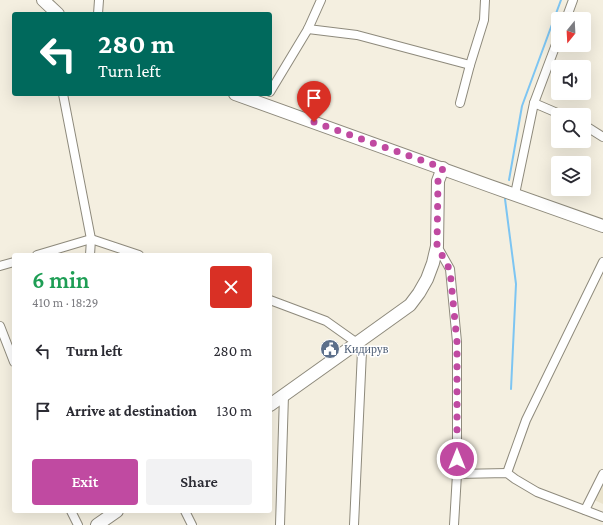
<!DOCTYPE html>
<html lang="en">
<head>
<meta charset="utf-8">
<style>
	:root { --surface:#fff; --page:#f2f2f3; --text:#2b2b33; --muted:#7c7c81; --accent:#c04aa1 }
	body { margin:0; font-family:"Crimson Pro",serif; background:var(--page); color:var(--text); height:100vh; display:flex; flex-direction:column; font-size:15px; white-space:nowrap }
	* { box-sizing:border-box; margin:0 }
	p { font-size:13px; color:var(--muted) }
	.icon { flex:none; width:22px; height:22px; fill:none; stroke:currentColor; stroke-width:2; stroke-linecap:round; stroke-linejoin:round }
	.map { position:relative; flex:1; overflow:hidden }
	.details { position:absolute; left:12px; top:253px; width:260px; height:260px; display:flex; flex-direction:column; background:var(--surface); border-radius:4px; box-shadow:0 4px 16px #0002 }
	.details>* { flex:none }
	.banner { position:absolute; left:12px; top:12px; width:260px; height:84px; border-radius:4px; box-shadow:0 4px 16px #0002; background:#00695c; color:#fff; overflow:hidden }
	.needle { width:26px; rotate:198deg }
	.controls { position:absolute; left:551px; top:12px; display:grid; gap:8px }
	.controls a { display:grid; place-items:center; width:40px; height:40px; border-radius:4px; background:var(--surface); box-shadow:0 4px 16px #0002; font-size:20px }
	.pin { position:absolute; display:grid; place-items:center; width:34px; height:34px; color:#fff; margin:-41px -17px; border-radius:50% 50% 50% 0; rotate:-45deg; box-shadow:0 0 4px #0007 }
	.pin .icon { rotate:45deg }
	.me { position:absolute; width:44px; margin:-22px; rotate:0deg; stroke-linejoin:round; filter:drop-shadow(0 0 3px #0008) }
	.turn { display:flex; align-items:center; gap:14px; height:84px; padding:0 20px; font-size:18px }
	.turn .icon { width:52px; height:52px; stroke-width:2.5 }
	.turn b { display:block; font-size:28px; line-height:34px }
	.round { display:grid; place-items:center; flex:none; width:42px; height:42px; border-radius:4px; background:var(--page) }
	.summary { display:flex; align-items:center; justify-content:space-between; height:68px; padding:0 20px }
	h1 { font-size:24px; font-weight:600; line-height:30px; color:#1e9e55 }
	.button { display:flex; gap:8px; margin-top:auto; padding:8px 20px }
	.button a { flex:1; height:46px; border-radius:4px; background:var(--accent); color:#fff; font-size:16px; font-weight:600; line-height:46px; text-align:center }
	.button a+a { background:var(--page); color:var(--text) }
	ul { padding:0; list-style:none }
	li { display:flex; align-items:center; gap:12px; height:60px; padding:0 20px }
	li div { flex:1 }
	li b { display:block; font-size:15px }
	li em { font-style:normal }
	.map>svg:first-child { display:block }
	.built { fill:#eae3cc }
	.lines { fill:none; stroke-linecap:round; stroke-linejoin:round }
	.stream { stroke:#7dc5f2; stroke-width:2 }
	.street-casing { stroke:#8e8a7c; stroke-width:10 }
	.secondary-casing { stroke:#8e8a7c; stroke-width:14 }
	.street { stroke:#fff; stroke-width:8 }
	.secondary { stroke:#fff; stroke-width:12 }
	.route { stroke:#c04aa1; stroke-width:7; stroke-dasharray:0 12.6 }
	.labels { text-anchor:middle; stroke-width:3; stroke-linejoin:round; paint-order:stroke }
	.service-label { font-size:12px; fill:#4e5e75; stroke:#fff; text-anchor:start }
</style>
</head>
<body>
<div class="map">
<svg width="603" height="525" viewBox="0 0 603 525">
	<rect width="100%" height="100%" fill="#f4efe0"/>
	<polygon class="built" points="603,479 603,504 592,499"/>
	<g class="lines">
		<g class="stream">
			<polyline points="509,180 522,106 561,0"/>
			<polyline points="505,199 516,284 511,389"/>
		</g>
		<defs>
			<g id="street">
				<polyline points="98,14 99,0"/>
				<polyline points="566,19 573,0"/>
				<polyline points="308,29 357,35 470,65"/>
				<polyline points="270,92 308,29 321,0"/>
				<polyline points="63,94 91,239 90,255"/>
				<polyline points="460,103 470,65 484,20 485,0"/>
				<polyline points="534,103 562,115"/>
				<polyline points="584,125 603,137"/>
				<polyline points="515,194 534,103 558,39"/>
				<polyline points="437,246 450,269 457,342 457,474 454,525"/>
				<polyline points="37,255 91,239 139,255"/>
				<polyline points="0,266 14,262"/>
				<polyline points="270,300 326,321 357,343 362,351 354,525"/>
				<polyline points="0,326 14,362"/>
				<polyline points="507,473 526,420 603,262"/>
				<polyline points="457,474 507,473 515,479 537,492 603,517"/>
				<polyline points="585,510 603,474"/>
				<polyline points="71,511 78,525"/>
				<polyline points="185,511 192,525"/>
				<polyline points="280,525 284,395"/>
			</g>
			<g id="secondary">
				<polyline points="43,0 58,14"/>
				<path d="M235,94C358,138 480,183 603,226"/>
				<polyline points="270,405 357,343 410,305 419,293 427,279 433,263 437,246 438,181 443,168"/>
				<polyline points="97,525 117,511"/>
			</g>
		</defs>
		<use href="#street" class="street-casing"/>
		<use href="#secondary" class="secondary-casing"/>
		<use href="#street" class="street"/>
		<use href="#secondary" class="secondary"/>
	</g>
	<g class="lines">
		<polyline class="route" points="314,122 443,168 438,181 437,246 450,270 457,342 457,459"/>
	</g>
	<defs>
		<symbol id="civic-disc" viewBox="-11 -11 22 22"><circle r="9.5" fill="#5c6f8a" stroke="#fff"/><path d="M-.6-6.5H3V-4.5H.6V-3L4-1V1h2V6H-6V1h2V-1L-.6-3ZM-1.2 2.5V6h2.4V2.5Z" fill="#fff"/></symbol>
	</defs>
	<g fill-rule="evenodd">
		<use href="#civic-disc" x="319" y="338" width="22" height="22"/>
	</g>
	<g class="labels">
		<g class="service-label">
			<text x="344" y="353">Кидирув</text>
		</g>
	</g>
</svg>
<div class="controls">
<a><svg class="needle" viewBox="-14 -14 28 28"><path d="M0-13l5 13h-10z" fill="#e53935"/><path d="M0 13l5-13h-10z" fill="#7c7c81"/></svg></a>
<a><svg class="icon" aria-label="sound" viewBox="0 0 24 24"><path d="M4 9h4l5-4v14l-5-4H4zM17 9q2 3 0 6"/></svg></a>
<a><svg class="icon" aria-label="search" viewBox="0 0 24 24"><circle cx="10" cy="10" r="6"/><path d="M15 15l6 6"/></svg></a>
<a><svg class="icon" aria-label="layers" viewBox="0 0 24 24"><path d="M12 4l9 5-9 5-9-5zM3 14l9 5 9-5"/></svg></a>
</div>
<div class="pin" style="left:314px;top:122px;background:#d93025"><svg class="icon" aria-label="arrive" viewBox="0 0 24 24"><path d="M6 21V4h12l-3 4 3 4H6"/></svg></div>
<svg class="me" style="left:457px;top:459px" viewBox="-20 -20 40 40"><circle r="17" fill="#c04aa1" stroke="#fff" stroke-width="3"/><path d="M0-11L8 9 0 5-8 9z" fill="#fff"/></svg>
<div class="banner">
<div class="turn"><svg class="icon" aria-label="left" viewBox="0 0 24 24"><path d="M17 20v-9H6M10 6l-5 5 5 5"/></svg><div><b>280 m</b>Turn left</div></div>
</div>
<section class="details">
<div class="summary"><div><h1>6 min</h1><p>410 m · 18:29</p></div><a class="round" style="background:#d93025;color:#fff"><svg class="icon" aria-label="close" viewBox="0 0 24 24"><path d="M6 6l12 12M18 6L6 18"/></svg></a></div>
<ul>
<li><svg class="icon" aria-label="left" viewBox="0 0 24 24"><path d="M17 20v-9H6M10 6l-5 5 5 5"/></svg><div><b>Turn left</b></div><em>280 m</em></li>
<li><svg class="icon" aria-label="arrive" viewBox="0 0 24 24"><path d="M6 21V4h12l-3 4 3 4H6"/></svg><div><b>Arrive at destination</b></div><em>130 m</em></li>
</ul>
<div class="button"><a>Exit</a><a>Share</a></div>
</section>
</div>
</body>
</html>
